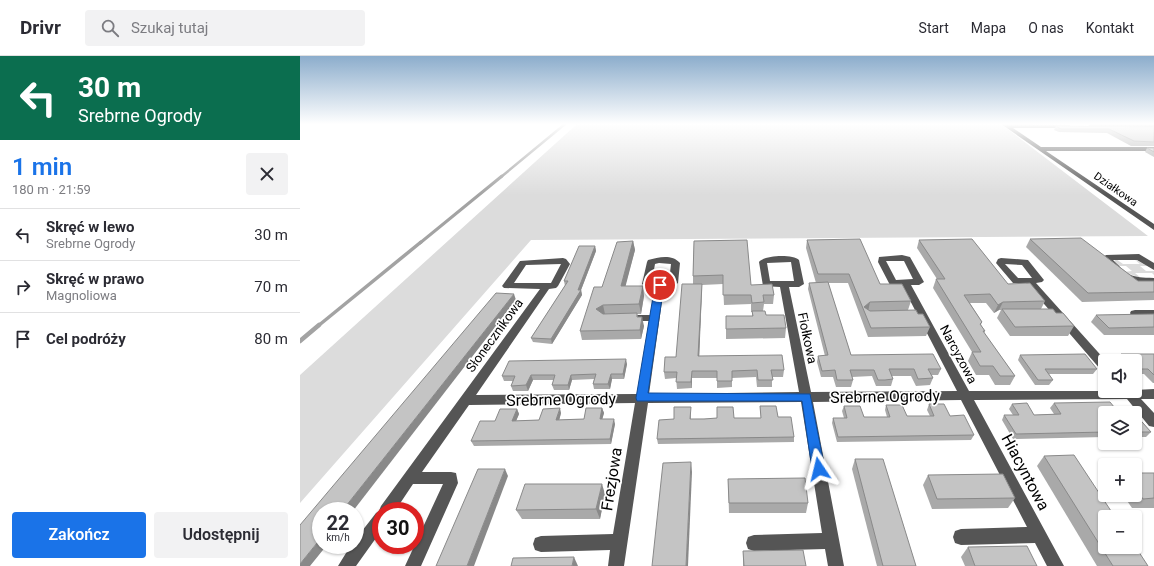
<!DOCTYPE html>
<html lang="pl">
<head>
<meta charset="utf-8">
<style>
	:root { --surface:#fff; --page:#f2f2f3; --text:#2b2b33; --muted:#7c7c81; --line:#e1e1e2; --accent:#1a73e8 }
	body { margin:0; font-family:Roboto,sans-serif; background:var(--page); color:var(--text); height:100vh; display:flex; flex-direction:column; font-size:15px; white-space:nowrap }
	* { box-sizing:border-box; margin:0 }
	p { font-size:13px; color:var(--muted) }
	.icon { flex:none; width:22px; height:22px; fill:none; stroke:currentColor; stroke-width:2; stroke-linecap:round; stroke-linejoin:round }
	.map { position:relative; flex:1; overflow:hidden }
	.details { display:flex; flex-direction:column; background:var(--surface); width:300px }
	.details>* { flex:none }
	.hud { background:#0b6e4f; color:#fff; overflow:hidden }
	.tools { position:absolute; left:798px; top:298px; display:grid; gap:8px }
	.tools a { display:grid; place-items:center; width:44px; height:44px; border-radius:4px; background:var(--surface); box-shadow:0 1px 3px #0004; font-size:20px }
	.speed { position:absolute; left:12px; top:446px; display:flex; gap:8px; font-size:20px; font-weight:700; text-align:center }
	.speed>* { display:grid; place-content:center; width:52px; height:52px; border-radius:50%; background:var(--surface); box-shadow:0 1px 3px #0004; line-height:1 }
	.speed small { font-size:10px; font-weight:400 }
	.speed .limit { border:6px solid #d22; background:#fff; color:#111 }
	.pin { position:absolute; display:grid; place-items:center; width:34px; height:34px; color:#fff; margin:-17px; border:2px solid #fff; border-radius:50%; box-shadow:0 1px 4px #0007 }
	.me { position:absolute; width:44px; margin:-22px; rotate:350deg; stroke-linejoin:round; filter:drop-shadow(0 0 3px #0008) }
	.turn { display:flex; align-items:center; gap:14px; height:84px; padding:0 12px; font-size:18px }
	.turn .icon { width:52px; height:52px; stroke-width:2.5 }
	.turn b { display:block; font-size:28px; line-height:34px }
	.round { display:grid; place-items:center; flex:none; width:42px; height:42px; border-radius:4px; background:var(--page) }
	.summary { display:flex; align-items:center; justify-content:space-between; height:68px; padding:0 12px }
	h1 { font-size:24px; font-weight:600; line-height:30px; color:var(--accent) }
	.button { display:flex; gap:8px; margin-top:auto; padding:8px 12px }
	.button a { flex:1; height:46px; border-radius:4px; background:var(--accent); color:#fff; font-size:16px; font-weight:600; line-height:46px; text-align:center }
	.button a+a { background:var(--page); color:var(--text) }
	ul { padding:0; list-style:none }
	li { display:flex; align-items:center; gap:12px; height:52px; padding:0 12px; border-top:1px solid var(--line) }
	li div { flex:1 }
	li b { display:block; font-size:15px }
	li em { font-style:normal }
	header { display:flex; align-items:center; gap:24px; box-sizing:border-box; height:56px; padding:0 20px; background:var(--surface); border-bottom:1px solid var(--line) }
	header strong { font-size:19px }
	nav { display:flex; gap:22px; margin-inline-start:auto; font-size:14px }
	.search { width:280px; height:36px; background:var(--page); display:flex; align-items:center; gap:10px; box-sizing:border-box; padding:0 14px; border-radius:4px; color:var(--muted); font-size:15px }
	main { display:flex; flex:1; min-height:0 }
	.map>svg:first-child { display:block }
	.green { fill:#dcdcdc }
	.lines { fill:none; stroke-linecap:round; stroke-linejoin:round }
	.stream-far3 { stroke:#a3a3a3; stroke-width:2.5 }
	.stream-far2 { stroke:#a3a3a3; stroke-width:3 }
	.stream-far1 { stroke:#a3a3a3; stroke-width:3.5 }
	.stream { stroke:#a3a3a3; stroke-width:4.5 }
	.minor { fill:#555; fill-rule:evenodd }
	.wall { fill:#a9a9a9 }
	.shaded-wall { fill:#898989 }
	.building { fill:#c4c4c4; stroke:#898989 }
	.route { fill:#1a73e8; stroke:#114b97 }
	.labels { text-anchor:middle; stroke-width:3.5; stroke-linejoin:round; paint-order:stroke }
	.far-street-label { font-size:11px; fill:#000; stroke:#fff }
	.street-label { font-size:13px; fill:#000; stroke:#fff }
	.near-street-label { font-size:16px; fill:#000; stroke:#fff }
</style>
</head>
<body>
<header>
<strong>Drivr</strong>
<div class="search"><svg class="icon" aria-label="search" viewBox="0 0 24 24"><circle cx="10" cy="10" r="6"/><path d="M15 15l6 6"/></svg>Szukaj tutaj</div>
<nav><a>Start</a><a>Mapa</a><a>O nas</a><a>Kontakt</a></nav>
</header>
<main>
<section class="details">
<div class="hud">
<div class="turn"><svg class="icon" aria-label="left" viewBox="0 0 24 24"><path d="M17 20v-9H6M10 6l-5 5 5 5"/></svg><div><b>30 m</b>Srebrne Ogrody</div></div>
</div>
<div class="summary"><div><h1>1 min</h1><p>180 m · 21:59</p></div><a class="round"><svg class="icon" aria-label="close" viewBox="0 0 24 24"><path d="M6 6l12 12M18 6L6 18"/></svg></a></div>
<ul>
<li><svg class="icon" aria-label="left" viewBox="0 0 24 24"><path d="M17 20v-9H6M10 6l-5 5 5 5"/></svg><div><b>Skręć w lewo</b><p>Srebrne Ogrody</p></div><em>30 m</em></li>
<li><svg class="icon" aria-label="right" viewBox="0 0 24 24"><path d="M7 20v-9h11M14 6l5 5-5 5"/></svg><div><b>Skręć w prawo</b><p>Magnoliowa</p></div><em>70 m</em></li>
<li><svg class="icon" aria-label="arrive" viewBox="0 0 24 24"><path d="M6 21V4h12l-3 4 3 4H6"/></svg><div><b>Cel podróży</b></div><em>80 m</em></li>
</ul>
<div class="button"><a>Zakończ</a><a>Udostępnij</a></div>
</section>
<div class="map">
<svg width="854" height="510" viewBox="0 0 854 510">
	<rect width="100%" height="100%" fill="#fff"/>
	<g class="green">
		<polygon points="277,68 701,68 848,180 231,184 0,447 0,319"/>
		<polygon points="816,203 823,208 840,208 834,203 848,210 840,210 846,215 854,215 854,219 852,217 835,217 841,222 824,216 832,215 826,210 817,210 814,206"/>
	</g>
	<g class="lines">
		<polyline class="stream-far3" points="201,121 265,68"/>
		<polyline class="stream-far2" points="120,187 202,120"/>
		<polyline class="stream-far1" points="18,270 121,186"/>
		<polyline class="stream" points="0,285 19,269"/>
		<g class="minor">
			<polygon points="701,68 770,69 768,72 713,72 741,91 854,91 854,95 746,95 854,168 854,174"/>
			<polygon points="790,68 854,68 854,72 788,71"/>
			<path d="M839,198L854,207V214L837,204H813C830,221 830,221 854,222V228C826,227 820,226 802,202L806,199Z"/>
			<path d="M602,199L610,201L624,226L619,229H611L669,335H835V334L854,333V343H841L854,357V371L849,370L827,343L674,344L764,510H747L735,487L661,489L655,487L653,481L655,475L661,473L727,471L661,344L513,346L544,510H528L525,493L454,495L448,493L446,487L448,481L454,479L522,477L501,346L348,347L324,510H308L310,494L241,496L235,494L233,488L235,482L241,480L313,478L335,347L169,349L122,416H151L156,417L158,427L121,510H105L143,428H113L95,455H81V475L56,510H38L51,489H55V484L76,457L79,455L81,450L240,233L204,232L202,230L220,205L263,202L266,203L270,208L258,230L256,232L249,233L176,339L337,338L349,265H329L324,262L329,259H350L355,231H347L342,228L347,206L348,204C359,201 372,198 380,207L378,227L374,230L364,231L349,338L499,336L480,231L463,230L459,206C464,199 493,198 499,204L504,228L499,231H489L511,336L657,335L602,229H590L578,206L579,201ZM586,205H604L613,223L596,224ZM491,206L494,225H470L467,207ZM359,207L371,208L369,225H352L355,208ZM261,208L251,227H214L226,209Z"/>
			<path d="M701,202L728,204L744,224L742,226L736,227L806,305H805V315L801,314L726,227H713L696,207L698,203ZM705,208L722,209L732,222H718Z"/>
			<polygon points="835,254 854,254 854,260 831,259 830,257 831,255"/>
		</g>
	</g>
	<g class="wall">
		<polygon points="756,70 854,71 854,90 831,90 807,77 759,76 754,74"/>
		<polygon points="847,92 854,92 854,101 845,96"/>
		<polygon points="730,183 838,225 854,236 854,244 782,246 726,191"/>
		<polygon points="507,184 580,228 611,245 608,254 618,258 630,271 626,280 568,281 548,227 528,227 551,299 641,313 638,319 632,319 633,322 630,329 616,330 611,320 592,320 593,323 591,330 576,330 572,320 552,321 553,324 551,331 536,331 533,321 521,321 517,306 518,300 525,300 508,233 509,227 516,227 506,192"/>
		<polygon points="619,184 708,228 745,245 741,253 756,257 774,270 768,280 710,280 697,262 701,254 699,254 694,257 686,247 670,247 682,266 681,269 685,275 684,277 715,320 710,329 695,329 689,319 676,319 668,305 672,296 633,232 636,223 637,223 617,192"/>
		<polygon points="333,185 335,194 325,230 344,240 341,258 337,258 338,261 344,270 341,283 282,284 280,275 302,231"/>
		<polygon points="394,185 451,229 474,239 473,248 464,248 463,255 466,259 486,272 485,282 426,283 426,260 452,260 452,256 451,256 451,248 424,249 423,228 402,229 399,300 484,314 483,321 472,321 472,331 457,331 456,321 432,322 432,331 417,332 417,322 392,322 392,332 377,333 376,322 365,323 364,316 376,301 393,228 393,220"/>
		<polygon points="295,190 296,195 281,234 282,239 252,288 233,286 231,282 265,230 264,225"/>
		<polygon points="854,258 854,279 804,279 791,266 796,259"/>
		<polygon points="821,298 854,298 854,327 853,327 844,318 835,318 835,305 819,305 817,303"/>
		<polygon points="720,299 797,313 793,318 749,318 753,324 749,329 735,329 718,304"/>
		<polygon points="327,308 324,323 312,323 310,333 294,333 293,328 294,323 272,324 269,334 254,334 252,329 254,324 233,324 228,335 213,335 211,330 213,325 204,325 202,320"/>
		<polygon points="754,347 805,357 805,381 713,383 702,364 704,359 713,359 709,353 712,348 734,359 754,358 750,352"/>
		<polygon points="629,348 650,360 674,379 671,384 537,386 532,367 533,362 544,362 542,355 544,350 564,361 587,361 585,354 586,349 607,360 630,360 627,354"/>
		<polygon points="460,350 478,361 494,381 494,386 358,388 357,383 374,363 391,356 391,363 461,362"/>
		<polygon points="302,352 304,357 302,363 315,368 311,388 174,390 171,385 195,365 217,353 219,358 216,365 239,364 261,357 259,364 284,363"/>
		<polygon points="835,358 851,376 846,381 835,381"/>
		<polygon points="744,400 848,510 797,510 737,410"/>
		<polygon points="555,403 616,510 577,510 552,413"/>
		<polygon points="835,417 854,417 854,452 832,452 823,439 835,439"/>
		<polygon points="628,419 715,442 708,452 632,453 623,429"/>
		<polygon points="428,423 508,447 506,457 429,457"/>
		<polygon points="305,438 300,463 222,463 216,454"/>
		<polygon points="668,491 737,510 665,510 661,501"/>
		<polygon points="443,495 506,510 443,510"/>
	</g>
	<g class="shaded-wall">
		<polygon points="333,185 335,194 323,240 321,230"/>
		<polygon points="295,190 296,195 281,234 282,239 252,288 251,283 278,234"/>
		<polygon points="402,228 402,234 399,307 398,300"/>
		<polygon points="343,230 344,240 341,258 339,248"/>
		<polygon points="214,238 216,244 53,455 42,455"/>
		<polygon points="570,246 568,256 564,251"/>
		<polygon points="703,246 699,254 694,257 698,249"/>
		<polygon points="303,249 305,258 299,262 296,253"/>
		<polygon points="342,261 344,270 341,283 340,274"/>
		<polygon points="326,303 327,308 324,323 323,318"/>
		<polygon points="392,315 392,332 391,326"/>
		<polygon points="311,318 312,323 310,333 308,328"/>
		<polygon points="231,319 233,324 228,335 226,329"/>
		<polygon points="271,319 272,324 269,334 268,329"/>
		<polygon points="260,352 261,357 258,369 256,364"/>
		<polygon points="302,352 304,357 301,368 300,363"/>
		<polygon points="217,353 219,358 214,370 212,365"/>
		<polygon points="314,363 315,368 311,388 310,383"/>
		<polygon points="391,406 392,416 388,510 386,510"/>
		<polygon points="205,413 208,420 174,510 167,510"/>
		<polygon points="302,428 305,438 300,463 296,453"/>
		<polygon points="21,482 21,489 27,489 10,510 0,510 0,508"/>
		<polygon points="274,501 278,510 272,510"/>
	</g>
	<g class="building">
		<polygon points="756,70 854,71 854,86 834,85 809,73 761,73"/>
		<polygon points="847,92 854,92 854,96"/>
		<polygon points="781,182 838,225 854,225 854,236 788,237 730,183"/>
		<polygon points="560,183 580,228 602,228 611,245 570,246 564,251 570,255 616,254 618,258 623,258 630,271 571,272 549,218 518,218 507,184"/>
		<polygon points="672,183 708,228 730,227 745,245 703,246 698,249 690,238 664,239 682,266 680,268 685,275 683,275 715,320 700,320 693,310 680,310 672,296 681,296 636,223 645,223 619,184"/>
		<polygon points="447,184 451,229 472,228 474,239 463,239 464,246 452,247 451,239 423,239 423,219 393,220 394,185"/>
		<polygon points="333,185 321,230 343,230 339,248 303,249 296,253 303,258 337,257 337,261 342,261 340,274 280,275 294,231 302,231 317,186"/>
		<polygon points="279,190 295,190 278,234 281,234 251,283 231,282 268,225 264,225"/>
		<polygon points="528,226 551,299 633,298 641,313 628,313 633,322 618,323 614,313 589,313 593,323 585,324 578,324 574,314 550,314 553,324 537,324 535,314 522,315 518,300 528,299 509,227"/>
		<polygon points="382,228 402,228 398,300 482,299 484,314 471,314 473,324 458,324 457,314 432,315 432,325 417,325 417,315 392,315 391,326 376,326 377,316 364,316 365,301 376,301"/>
		<polygon points="196,237 214,238 42,455 21,455 21,482 0,508 0,469"/>
		<polygon points="702,253 753,253 756,257 763,257 774,270 715,271"/>
		<polygon points="452,255 465,255 466,259 484,259 486,272 426,273 426,260 453,260"/>
		<polygon points="854,258 854,271 809,272 796,259"/>
		<polygon points="785,298 797,313 745,313 753,324 738,324 720,299"/>
		<polygon points="821,298 854,298 854,319 848,313 835,313 835,305 827,305"/>
		<polygon points="326,303 323,318 311,318 308,328 293,328 296,318 271,319 268,329 252,329 255,319 231,319 226,329 211,330 215,320 202,320 209,305"/>
		<polygon points="810,346 819,357 805,357 805,376 716,378 704,359 719,359 712,348 727,347 734,359 761,358 754,347"/>
		<polygon points="629,348 644,348 650,360 664,359 674,379 538,381 533,362 547,362 544,350 560,350 564,361 590,361 586,349 602,349 607,360 634,360"/>
		<polygon points="460,350 476,350 478,361 491,361 494,381 357,383 359,364 374,363 374,351 391,351 390,363 404,363 417,362 417,351 433,351 434,362 461,362"/>
		<polygon points="260,352 256,364 284,363 286,352 302,352 300,363 314,363 310,383 171,385 180,365 195,365 200,353 217,353 212,365 239,364 243,353"/>
		<polygon points="835,358 851,376 835,376"/>
		<polygon points="774,399 815,461 805,461 805,491 835,491 835,490 848,510 813,510 744,400"/>
		<polygon points="555,403 583,403 616,510 583,510"/>
		<polygon points="391,406 386,510 352,510 363,407"/>
		<polygon points="178,413 205,413 167,510 136,510"/>
		<polygon points="835,417 854,417 854,442 843,443 835,432"/>
		<polygon points="703,418 715,442 637,443 628,419"/>
		<polygon points="505,422 508,447 429,447 428,423"/>
		<polygon points="225,428 302,428 296,453 216,454"/>
		<polygon points="727,490 737,510 675,510 668,491"/>
		<polygon points="503,494 506,510 444,510 443,495"/>
		<polygon points="274,501 272,510 211,510 213,502"/>
	</g>
	<linearGradient id="sky" x2="0" y2="1"><stop stop-color="#8cadcc"/><stop offset="0.49" stop-color="#fff"/><stop offset="1" stop-color="#fff" stop-opacity="0"/></linearGradient>
	<rect width="854" height="139" fill="url(#sky)"/>
	<polygon class="route" points="360,226 364,229 348,337 510,338 525,413 523,417 519,419 514,417 512,413 502,345 337,345 336,342 355,229"/>
	<g class="labels">
		<g class="far-street-label">
			<text transform="translate(816 133) rotate(35)" y="4">Działkowa</text>
		</g>
		<g class="street-label">
			<text transform="translate(194 279) rotate(-54)" y="5">Słonecznikowa</text>
			<text transform="translate(508 282) rotate(78)" y="5">Fiołkowa</text>
			<text transform="translate(659 298) rotate(62)" y="5">Narcyzowa</text>
		</g>
		<g class="near-street-label">
			<text transform="translate(585 340) rotate(-1)" y="6">Srebrne Ogrody</text>
			<text transform="translate(261 343) rotate(-1)" y="6">Srebrne Ogrody</text>
			<text transform="translate(726 416) rotate(62)" y="6">Hiacyntowa</text>
			<text transform="translate(311 423) rotate(-81)" y="6">Frezjowa</text>
		</g>
	</g>
</svg>
<div class="tools">
<a><svg class="icon" aria-label="sound" viewBox="0 0 24 24"><path d="M4 9h4l5-4v14l-5-4H4zM17 9q2 3 0 6"/></svg></a>
<a><svg class="icon" aria-label="layers" viewBox="0 0 24 24"><path d="M12 4l9 5-9 5-9-5zM3 14l9 5 9-5"/></svg></a>
<a>+</a>
<a>−</a>
</div>
<div class="speed"><div>22<small>km/h</small></div><div class="limit">30</div></div>
<div class="pin" style="left:360px;top:229px;background:#d93025"><svg class="icon" aria-label="arrive" viewBox="0 0 24 24"><path d="M6 21V4h12l-3 4 3 4H6"/></svg></div>
<svg class="me" style="left:519px;top:413px" viewBox="-20 -20 40 40"><path d="M0-17L14 15 0 8-14 15z" fill="#1a73e8" stroke="#fff" stroke-width="4"/></svg>
</div>
</main>
</body>
</html>
